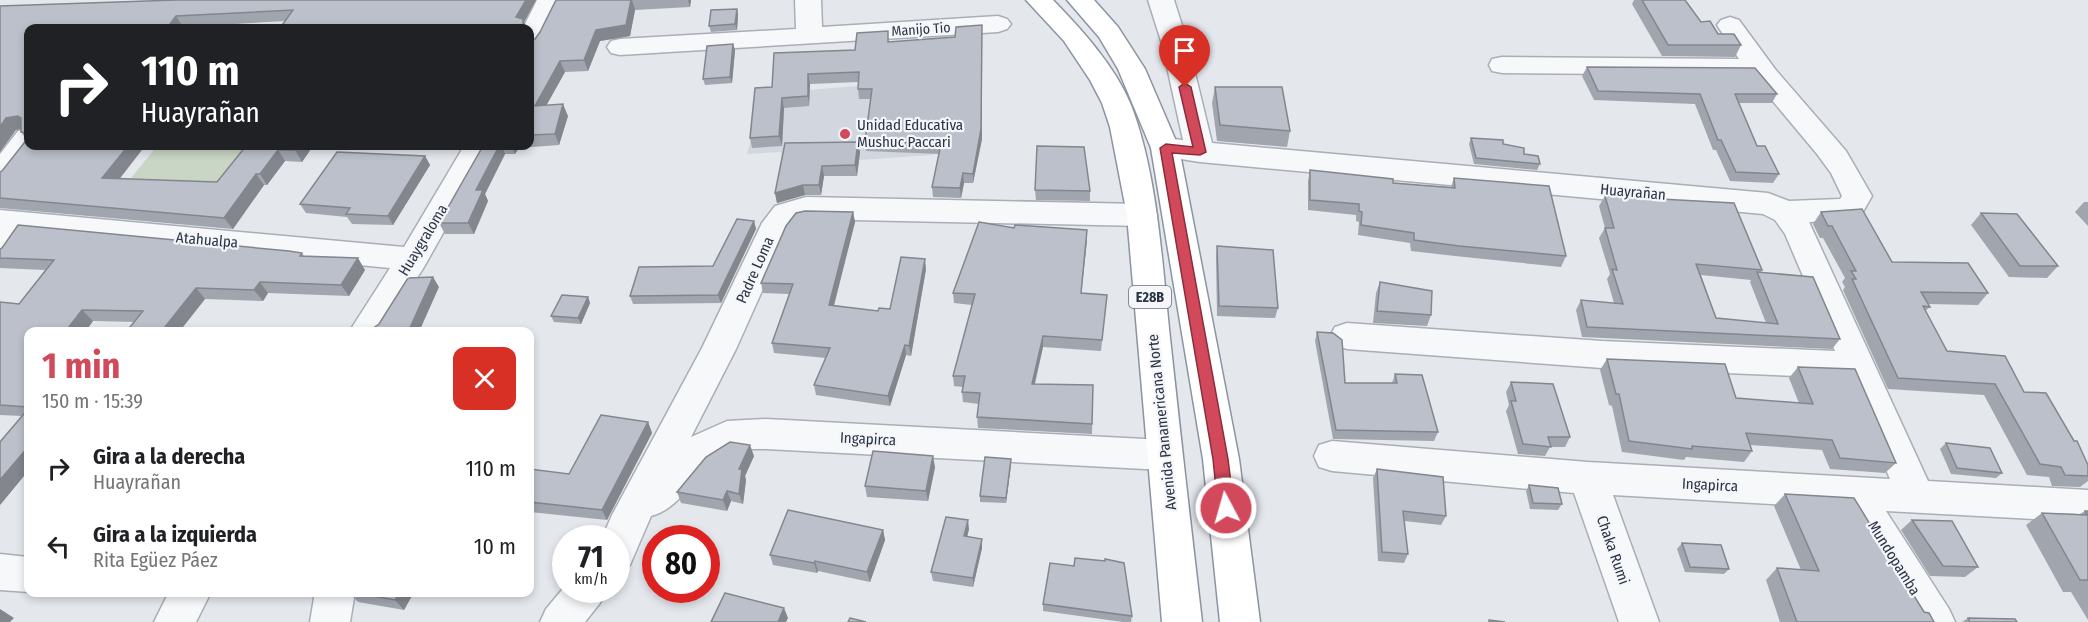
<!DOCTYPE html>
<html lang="es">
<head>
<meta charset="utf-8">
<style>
	:root { --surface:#fff; --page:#f6f6f6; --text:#202124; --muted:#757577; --accent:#d1495b }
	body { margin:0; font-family:"Fira Sans Condensed",sans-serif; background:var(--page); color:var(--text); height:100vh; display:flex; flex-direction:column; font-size:22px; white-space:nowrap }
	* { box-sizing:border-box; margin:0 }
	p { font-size:20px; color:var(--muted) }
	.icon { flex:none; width:33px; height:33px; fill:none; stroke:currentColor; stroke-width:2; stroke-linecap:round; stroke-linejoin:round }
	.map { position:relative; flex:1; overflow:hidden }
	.panel { position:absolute; left:24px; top:327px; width:510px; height:270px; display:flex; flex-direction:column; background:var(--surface); border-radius:12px; box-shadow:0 3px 9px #0003 }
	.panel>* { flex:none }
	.banner { position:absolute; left:24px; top:24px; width:510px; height:126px; border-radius:12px; box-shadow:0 3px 9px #0003; background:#202124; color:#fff; overflow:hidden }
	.speed { position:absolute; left:552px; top:525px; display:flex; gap:12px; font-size:30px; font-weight:700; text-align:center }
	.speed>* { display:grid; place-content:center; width:78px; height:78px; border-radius:50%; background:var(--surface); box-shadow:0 3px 9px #0003; line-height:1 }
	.speed small { font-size:15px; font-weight:400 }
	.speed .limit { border:9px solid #d22; background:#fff; color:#111 }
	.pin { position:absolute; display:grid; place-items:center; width:51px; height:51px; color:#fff; margin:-62px -26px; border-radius:50% 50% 50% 0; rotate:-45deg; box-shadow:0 0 6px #0007 }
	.pin .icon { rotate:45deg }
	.me { position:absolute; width:66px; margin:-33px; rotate:354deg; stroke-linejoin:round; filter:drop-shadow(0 0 4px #0008) }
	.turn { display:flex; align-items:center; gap:21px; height:126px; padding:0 18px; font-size:27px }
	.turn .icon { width:78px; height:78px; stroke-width:2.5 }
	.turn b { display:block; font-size:42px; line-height:51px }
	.round { display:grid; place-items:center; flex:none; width:63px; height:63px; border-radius:12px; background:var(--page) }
	.overview { display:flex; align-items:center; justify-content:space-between; height:102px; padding:0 18px }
	h1 { font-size:36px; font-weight:700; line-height:45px; color:var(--accent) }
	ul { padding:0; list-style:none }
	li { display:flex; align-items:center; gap:18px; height:78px; padding:0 18px }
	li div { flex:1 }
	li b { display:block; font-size:22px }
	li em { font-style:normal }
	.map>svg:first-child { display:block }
	.built { fill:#d2d6de }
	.green { fill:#c9d6c5 }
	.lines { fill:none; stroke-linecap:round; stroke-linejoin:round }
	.street-casing { stroke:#a9aeb7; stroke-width:3 }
	.highway-casing { stroke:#8b94a3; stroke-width:3 }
	.street { fill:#f7f8fa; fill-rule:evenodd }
	.highway { fill:#fff; fill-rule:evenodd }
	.wall { fill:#a1a5ae; fill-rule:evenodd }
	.shaded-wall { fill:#83868d }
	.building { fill:#bbc0ca; stroke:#83868d; stroke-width:1.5 }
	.route { fill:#d1495b; stroke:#882f3b; stroke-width:1.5 }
	.poi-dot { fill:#d1495b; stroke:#f4f6f9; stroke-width:2 }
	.labels { text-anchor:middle; stroke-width:4.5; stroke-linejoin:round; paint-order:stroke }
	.far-street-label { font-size:14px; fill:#2b3445; stroke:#f4f6f9 }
	.shield { fill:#f4f6f9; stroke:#676e7b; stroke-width:1.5 }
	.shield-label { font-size:14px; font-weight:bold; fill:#2b3445 }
	.poi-label { font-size:15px; fill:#2b3445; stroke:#f4f6f9; text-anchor:start }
	.street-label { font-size:15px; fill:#2b3445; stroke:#f4f6f9 }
</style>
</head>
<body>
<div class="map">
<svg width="2088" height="622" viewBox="0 0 2088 622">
	<rect width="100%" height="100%" fill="#e4e7ec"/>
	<polygon class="built" points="913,81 942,107 933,155 785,165 781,152 747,154 764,94"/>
	<polygon class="green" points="157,146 253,146 223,189 123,188"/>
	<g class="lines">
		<defs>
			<g id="street">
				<polygon points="537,0 563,0 543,42 539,48 530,50 530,28 523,28"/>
				<polygon points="795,0 821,0 822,27 998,16 1007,19 1011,24 1007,29 998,32 620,55 611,53 607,47 611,41 620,39 796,29"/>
				<polygon points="1148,0 1174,0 1188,44 1212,143 1768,193 1789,201 1840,199 1842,196 1831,173 1817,154 1751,75 1502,73 1492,71 1489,65 1492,59 1502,57 1739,59 1717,25 1721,20 1730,17 1739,20 1775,69 1846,151 1872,196 1860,217 1849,220 1809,222 1928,481 2088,490 2088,522 1886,511 1949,609 1955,622 1912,622 1843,508 1613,495 1659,622 1619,622 1574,493 1332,471 1319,467 1314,456 1319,445 1332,441 1588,462 1890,479 1847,378 1602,368 1347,349 1335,345 1330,336 1335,327 1347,323 1602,341 1835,351 1785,234 1775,220 1763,214 1200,162 1155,155 1151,148 1155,141 1165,138 1183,140 1162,44"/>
				<polygon points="28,129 28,146 38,146 10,181 0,184 0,154 18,131"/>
				<polygon points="464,146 492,146 424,267 383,332 349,332 390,268 27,234 11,258 0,261 0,210 404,247"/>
				<path d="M806,197L1142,204L1153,207L1157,215L1153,223L1142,226L807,219L797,222L787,235L736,349L691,437L727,421L766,419L1164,440L1177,444L1182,455L1177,466L1164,470L766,449C755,449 739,448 729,452C698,465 684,508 651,516L630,565L616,570V538H602L612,515L702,348L762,223L775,206Z"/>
				<polygon points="0,554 28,557 29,592 0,590"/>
				<polygon points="566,585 566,590 606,590 600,603 585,622 540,622 546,609"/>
				<polygon points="169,592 211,592 196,622 154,622"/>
				<polygon points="315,592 355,592 350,622 310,622"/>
			</g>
			<g id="highway">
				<path d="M1026,0H1053C1082,30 1115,66 1131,105C1158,176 1162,263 1170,338C1180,433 1191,527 1202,622H1162L1127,215L1110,127L1102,103L1090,80L1064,41Z"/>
				<polygon points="1067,0 1094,0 1118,27 1145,69 1179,148 1239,459 1260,622 1220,622 1203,459 1151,148 1118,69 1099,37"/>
			</g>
		</defs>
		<use href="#street" class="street-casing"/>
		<use href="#highway" class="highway-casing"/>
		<use href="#street" class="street"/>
		<use href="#highway" class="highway"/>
	</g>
	<g class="wall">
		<polygon points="176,0 536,0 524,22 527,28 280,28 285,21 183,27 28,28 28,146 119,179 217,182 246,146 313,146 302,162 285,161 267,185 264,185 233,229 0,208 0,172 2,171 27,140 21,132 21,129 16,130 0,6"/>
		<polygon points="556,0 691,0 690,7 635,10 630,36 600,41 588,71 565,72 546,105 568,116 559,145 519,148 515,154 505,154 485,194 488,201 474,234 445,234 439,223 483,146 530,146 530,40 535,39 540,32"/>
		<polygon points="1634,0 1685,0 1701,22 1718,34 1741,45 1735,57 1662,56 1632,4"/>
		<polygon points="737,9 738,15 737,30 711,32 709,26"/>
		<polygon points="982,35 982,139 973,183 964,183 961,198 933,197 932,187 939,154 866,151 865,141 871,99 859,99 858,89 858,82 810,84 809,106 784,108 782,146 752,148 750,138 772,87 855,50 889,42"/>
		<polygon points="733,44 735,50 732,83 705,85 703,79"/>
		<polygon points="1587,67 1777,94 1772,103 1739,103 1757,146 1779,174 1773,183 1730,181 1716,150 1713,150 1695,104 1594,100 1582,76"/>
		<polygon points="1215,87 1290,131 1287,147 1217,141 1212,103"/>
		<polygon points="1471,138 1503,144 1524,154 1540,164 1537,170 1474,164 1469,144"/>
		<polygon points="785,143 860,152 857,176 824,176 821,195 805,195 777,203 775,193"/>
		<polygon points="425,156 430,165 393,225 352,224 347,217 306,213 300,204"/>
		<polygon points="1310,170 1393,183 1451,187 1454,178 1566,256 1561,267 1455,256 1411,251 1410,243 1358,235 1359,222 1356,221 1356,215 1308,210 1308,181"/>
		<polygon points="1035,190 1090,191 1090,201 1036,200"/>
		<path d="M1605,196L1762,270L1761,272L1840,339L1832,349L1582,337L1576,310L1581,300L1614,303L1607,279L1610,274L1599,238L1605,228L1599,206ZM1701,275L1751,280L1750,282L1766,323L1716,318Z"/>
		<polygon points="2084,202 2088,202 2088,226 2075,212"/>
		<polygon points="853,212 855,222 834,306 878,311 890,309 926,269 911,356 906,355 890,406 816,395 814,385 826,358 774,353 772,343 789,294 763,293 761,283"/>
		<polygon points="1821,212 1892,262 1988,293 1978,305 1928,304 1930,307 1925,311 1947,351 2024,392 2088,465 2088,481 2080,487 2052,486 2049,477 2027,475 1984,395 1888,389 1843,290 1845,287 1842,282 1845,278 1823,238 1820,238 1813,224"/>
		<polygon points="1981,213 2058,266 2047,278 2009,277 1971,225"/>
		<polygon points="754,221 756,229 721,303 633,304 630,296 713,266"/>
		<polygon points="1014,228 1087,230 1081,293 1107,295 1101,351 1043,347 1035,384 1093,385 1092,434 978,428 977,417 979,404 963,402 962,392 963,387 954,386 953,376 972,305 954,303 953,293"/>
		<polygon points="1217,246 1278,308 1275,318 1217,316 1216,257"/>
		<polygon points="0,249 302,253 304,256 365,270 349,296 268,293 263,301 205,299 179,332 126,332 134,322 93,321 85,332 28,332 28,471 0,505 22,416 0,415 0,302 19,304 45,270 0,268"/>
		<polygon points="1380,282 1431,315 1427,326 1373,323 1376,293"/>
		<polygon points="588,297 590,303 581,324 554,322 551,316"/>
		<polygon points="1317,332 1345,383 1392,383 1395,374 1438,432 1434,441 1333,439 1315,341"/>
		<polygon points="1607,359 1736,398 1799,403 1789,378 1798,367 1896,463 1885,473 1830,469 1822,450 1750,445 1752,451 1744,462 1686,457 1684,460 1622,452 1612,406 1609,405 1600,370"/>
		<polygon points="1511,382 1570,437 1565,447 1550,447 1545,456 1518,454 1506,411 1509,405 1506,392"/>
		<polygon points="648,422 652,433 607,520 530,512 530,469 569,474"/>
		<polygon points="1946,443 2002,473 1996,478 1951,474 1940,449"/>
		<polygon points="754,456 745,476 746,480 743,504 731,501 727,511 681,503 677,492"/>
		<polygon points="1011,459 1011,464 1006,503 980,502 980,496"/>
		<polygon points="935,467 928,501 867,497 865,486"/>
		<polygon points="1377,469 1446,516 1441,525 1404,521 1408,554 1404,563 1378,561 1373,478"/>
		<polygon points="1529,485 1562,504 1558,510 1530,509 1526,491"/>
		<polygon points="1785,494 1924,612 1934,622 1780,622 1766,580 1777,568 1801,570 1774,506"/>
		<polygon points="2085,511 2088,511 2088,620 2071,592 2063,592 2026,525 2042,513 2080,514"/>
		<polygon points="1912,520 1978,567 1965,577 1930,576 1901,530"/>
		<polygon points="969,529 967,537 982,539 982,548 973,587 933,581 931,572"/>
		<polygon points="883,530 885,540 870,582 818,571 817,573 773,565 770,555"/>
		<polygon points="1682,543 1729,569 1724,574 1685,572 1677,549"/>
		<polygon points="1074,566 1132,616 1131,622 1123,622 1043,611 1043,604"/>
		<polygon points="349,592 414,592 404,610 358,602"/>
		<polygon points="1968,618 2017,622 1962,622"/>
	</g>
	<g class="shaded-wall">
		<polygon points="526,0 536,0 524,22 527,28 523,28 516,17"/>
		<polygon points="632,0 635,10 630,36 600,41 588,71 584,60 596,30"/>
		<polygon points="688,0 691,0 690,7"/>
		<polygon points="737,9 738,15 737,30 735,24"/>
		<polygon points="176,16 183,27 182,28 167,28"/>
		<polygon points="982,25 982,139 973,183 973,174"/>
		<polygon points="733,44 735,50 732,83 730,77"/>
		<polygon points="560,61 565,72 540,117 535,106"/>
		<polygon points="808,74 810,84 809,106 808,96"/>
		<polygon points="782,98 784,108 782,146 779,136"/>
		<polygon points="563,104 568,116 559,145 555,134"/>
		<polygon points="18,116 28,127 16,130 0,152 0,127 6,118"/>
		<polygon points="858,142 860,152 857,176 855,165"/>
		<polygon points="128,146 145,146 111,190 102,178"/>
		<polygon points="298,146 313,146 302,162 295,150"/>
		<polygon points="499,146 502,146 505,154 485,194 488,201 474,234 468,223 476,190"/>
		<polygon points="511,146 518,146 519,148 515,154"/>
		<polygon points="278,150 285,161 267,185 260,174"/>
		<polygon points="425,156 430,165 393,225 388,216"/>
		<polygon points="822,166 824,176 821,195 819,185"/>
		<polygon points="963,173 964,183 961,198 960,188"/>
		<polygon points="256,174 264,185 233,229 224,218"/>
		<polygon points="803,185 805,195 777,203 775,193"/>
		<polygon points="853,212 855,222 831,316 829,305"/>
		<polygon points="754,221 756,229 721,303 718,295"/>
		<polygon points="1087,230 1087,241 1080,304 1081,293"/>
		<polygon points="358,258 365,270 349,296 341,285"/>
		<polygon points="925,259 926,269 911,356 909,346"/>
		<polygon points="433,277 439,287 419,332 410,332 409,330"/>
		<polygon points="260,282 268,293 263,301 254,290"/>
		<polygon points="196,288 205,299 179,332 161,332"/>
		<polygon points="588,297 590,303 581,324 578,318"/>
		<polygon points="82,310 93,321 85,332 65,332"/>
		<polygon points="1043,336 1043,347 1032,394 1032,384"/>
		<polygon points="905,345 906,355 890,406 888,396"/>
		<polygon points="648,422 652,433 607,520 602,510"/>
		<polygon points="750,445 754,456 745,476 746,480 743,504 739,494 739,469"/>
		<polygon points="28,447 28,471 0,505 0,480"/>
		<polygon points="933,456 935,467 928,501 926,491"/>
		<polygon points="1011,459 1011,464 1006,503 1006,498"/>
		<polygon points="727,491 731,501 727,511 723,500"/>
		<polygon points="968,520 969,529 965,545 964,536"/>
		<polygon points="883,530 885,540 870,582 867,572"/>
		<polygon points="982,539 982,548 973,587 973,578"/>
		<polygon points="815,561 818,571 817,573 814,563"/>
		<polygon points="400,592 414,592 404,610 395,600"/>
		<polygon points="784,608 788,618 786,622 778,622"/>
		<polygon points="0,609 14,618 10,622 0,622"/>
	</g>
	<g class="building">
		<polygon points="176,0 526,0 516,17 523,19 523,28 280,28 293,10 176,16 167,28 28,28 28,133 21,132 21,118 18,116 6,118 0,127 0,6"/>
		<polygon points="556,0 631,0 626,25 596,30 584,60 560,61 535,106 563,104 555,134 530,135 530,40 535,39 540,32"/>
		<polygon points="1642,0 1685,0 1701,22 1710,21 1718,34 1734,34 1741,45 1668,45"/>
		<polygon points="737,9 735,24 709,26 711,10"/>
		<polygon points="982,25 981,129 973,174 963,173 960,188 932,187 941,144 865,141 872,89 858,89 859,72 808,74 808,96 782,98 779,136 750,138 755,88 772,87 774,53 855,50 857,33 888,31 888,42 955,37 956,27"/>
		<polygon points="733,44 730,77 703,79 707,46"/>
		<polygon points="1587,67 1755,68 1777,94 1735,94 1757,146 1765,146 1779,174 1736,172 1721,140 1718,140 1700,94 1598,91"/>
		<polygon points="1215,87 1282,87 1290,131 1220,125"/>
		<polygon points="28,138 28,146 128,146 102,178 217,182 246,146 298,146 295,150 278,150 260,174 256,174 224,218 0,198 0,172 2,171"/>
		<polygon points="1471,138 1503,140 1503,144 1524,148 1524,154 1538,156 1540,164 1476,158"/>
		<polygon points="858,142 855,165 822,166 819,185 803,185 775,193 785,143"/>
		<polygon points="483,146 499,146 476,190 483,190 468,223 439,223"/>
		<polygon points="1037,146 1084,147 1090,191 1035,190"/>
		<polygon points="337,152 425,156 388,216 346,214 350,208 300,204"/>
		<polygon points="1310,170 1393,179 1393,183 1455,188 1454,178 1549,186 1566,256 1459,246 1414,240 1414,233 1361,225 1362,212 1359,211 1359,204 1310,200"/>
		<polygon points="1605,196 1734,203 1762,270 1696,264 1716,318 1778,324 1757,272 1813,277 1840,339 1587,327 1581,300 1623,304 1612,269 1617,270 1605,228 1614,228"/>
		<polygon points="1862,209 1892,262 1968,263 1988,293 1921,292 1930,307 1923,306 1947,351 2005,356 2024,392 2046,393 2074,441 2077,441 2088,465 2088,476 2065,475 2061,467 2040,464 1995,384 1898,378 1852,279 1856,279 1851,271 1856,271 1832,226 1828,226 1821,212"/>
		<polygon points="805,211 853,212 829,305 878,311 879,308 890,309 901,257 925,259 909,346 905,345 888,396 814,385 830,348 772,343 793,284 761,283 786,226 796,213"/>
		<polygon points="1981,213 2017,214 2058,266 2020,266"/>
		<polygon points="737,219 754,221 718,295 630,296 639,267 713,266"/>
		<polygon points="979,222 1014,228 1015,225 1087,230 1081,293 1107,295 1102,340 1043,336 1032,384 1093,385 1092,424 977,417 980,393 962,392 965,376 953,376 975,294 953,293"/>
		<polygon points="18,225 289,251 302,253 300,256 358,258 341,285 260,282 254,290 196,288 161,332 126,332 143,311 82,310 65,332 28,332 28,407 0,405 0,302 19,304 54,260 0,258 0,249 2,248"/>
		<polygon points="1217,246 1273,250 1278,308 1219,306"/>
		<polygon points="433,277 409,330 416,331 415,332 371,332 372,329 379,324 408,278"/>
		<polygon points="1380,282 1432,291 1431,315 1377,311"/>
		<polygon points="562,295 588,297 578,318 551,316"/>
		<polygon points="1317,332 1333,333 1342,340 1345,383 1397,383 1395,374 1422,375 1438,432 1336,430"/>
		<polygon points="1607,359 1725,364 1736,398 1813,404 1798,367 1855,369 1896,463 1840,458 1832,440 1746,433 1752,451 1692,446 1692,449 1629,441 1619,394 1616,394"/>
		<polygon points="1511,382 1553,384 1570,437 1548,437 1551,447 1523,444 1511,401 1516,401"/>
		<polygon points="28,409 28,447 0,480 0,442"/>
		<polygon points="601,415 648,422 602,510 530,502 530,469 569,474"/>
		<polygon points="730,442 750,445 739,469 742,469 739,494 727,491 723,500 677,492 706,457"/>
		<polygon points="1946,443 1990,448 2002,473 1957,468"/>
		<polygon points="873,451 933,456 926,491 865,486"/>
		<polygon points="985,457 1011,459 1006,498 980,496"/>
		<polygon points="1377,469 1443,477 1446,516 1403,511 1408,554 1382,552"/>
		<polygon points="1529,485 1558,488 1562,504 1533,503"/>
		<polygon points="1785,494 1854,498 1924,612 1929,613 1934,622 1797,622 1777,568 1819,571"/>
		<polygon points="788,510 883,530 867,572 815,561 814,563 770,555"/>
		<polygon points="2085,511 2088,511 2088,580 2080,580 2042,513 2087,515"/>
		<polygon points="946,517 968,520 964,536 982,539 973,578 931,572"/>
		<polygon points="1912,520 1952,521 1978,567 1943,566"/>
		<polygon points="1682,543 1721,545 1729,569 1690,567"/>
		<polygon points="1075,558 1105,561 1105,559 1124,563 1132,616 1043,604 1050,563 1074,566"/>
		<polygon points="351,592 400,592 395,600"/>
		<polygon points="725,593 784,608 778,622 711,622"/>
		<polygon points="850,618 866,622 848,622"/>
		<polygon points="1968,618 2015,619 2017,622 1970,622"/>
		<polygon points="1489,620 1505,622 1489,622"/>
	</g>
	<polygon class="route" points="1185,83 1191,87 1206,152 1200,155 1172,153 1228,459 1234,508 1231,513 1226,515 1220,513 1218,508 1213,459 1160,148 1166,144 1193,147 1179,87"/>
	<circle class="poi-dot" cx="845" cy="134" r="6"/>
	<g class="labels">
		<g class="far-street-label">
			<text transform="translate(921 29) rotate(-4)" y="5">Manijo Tio</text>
		</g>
		<rect class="shield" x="1129" y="286" width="42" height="22" rx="4.5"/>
		<g class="shield-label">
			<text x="1150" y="302">E28B</text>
		</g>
		<g class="poi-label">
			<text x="857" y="130">Unidad Educativa<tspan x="857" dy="17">Mushuc Paccari</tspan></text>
		</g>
		<g class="street-label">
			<text transform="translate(1633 192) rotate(5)" y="5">Huayrañan</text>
			<text transform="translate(207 240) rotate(5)" y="5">Atahualpa</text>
			<text transform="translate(423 240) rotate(-59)" y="5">Huaygraloma</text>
			<text transform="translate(755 270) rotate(-66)" y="5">Padre Loma</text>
			<text transform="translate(1162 422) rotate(-96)" y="5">Avenida Panamericana Norte</text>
			<text transform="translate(868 439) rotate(3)" y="5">Ingapirca</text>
			<text transform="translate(1710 485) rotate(3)" y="5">Ingapirca</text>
			<text transform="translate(1613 550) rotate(71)" y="5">Chaka Rumi</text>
			<text transform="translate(1894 558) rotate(58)" y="5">Mundopamba</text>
		</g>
	</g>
</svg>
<div class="speed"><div>71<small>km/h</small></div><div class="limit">80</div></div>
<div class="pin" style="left:1185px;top:87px;background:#d93025"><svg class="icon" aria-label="arrive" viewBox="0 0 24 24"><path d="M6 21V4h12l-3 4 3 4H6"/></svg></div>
<svg class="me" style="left:1226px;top:508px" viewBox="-20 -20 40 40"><circle r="17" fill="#d1495b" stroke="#fff" stroke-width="3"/><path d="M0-11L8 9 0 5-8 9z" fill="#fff"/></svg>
<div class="banner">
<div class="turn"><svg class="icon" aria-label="right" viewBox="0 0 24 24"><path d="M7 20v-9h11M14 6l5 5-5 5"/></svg><div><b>110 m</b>Huayrañan</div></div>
</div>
<section class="panel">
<div class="overview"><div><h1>1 min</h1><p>150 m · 15:39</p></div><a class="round" style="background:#d93025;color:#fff"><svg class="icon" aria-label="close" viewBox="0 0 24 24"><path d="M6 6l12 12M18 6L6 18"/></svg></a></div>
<ul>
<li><svg class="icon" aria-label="right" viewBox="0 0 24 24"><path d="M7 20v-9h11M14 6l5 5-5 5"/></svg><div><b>Gira a la derecha</b><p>Huayrañan</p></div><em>110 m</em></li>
<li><svg class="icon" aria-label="left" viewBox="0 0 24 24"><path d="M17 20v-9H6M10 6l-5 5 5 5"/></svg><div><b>Gira a la izquierda</b><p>Rita Egüez Páez</p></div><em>10 m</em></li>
</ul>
</section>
</div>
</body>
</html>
